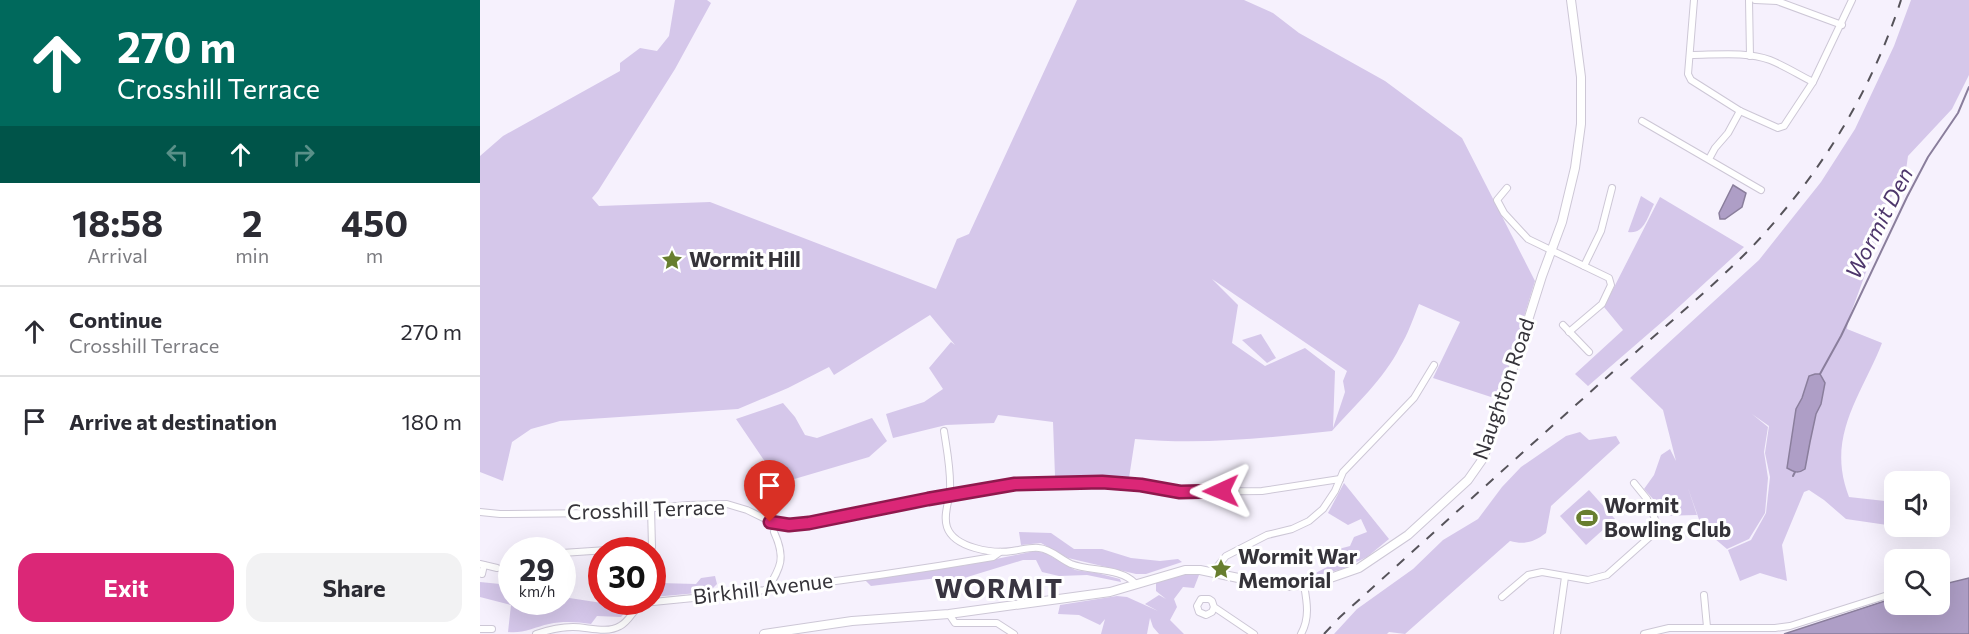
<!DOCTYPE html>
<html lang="en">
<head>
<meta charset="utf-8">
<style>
	:root { --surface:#fff; --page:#f2f2f3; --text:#2b2b33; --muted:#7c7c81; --line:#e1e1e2; --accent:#db2777 }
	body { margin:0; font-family:Commissioner,sans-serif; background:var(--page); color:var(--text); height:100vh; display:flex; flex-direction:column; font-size:22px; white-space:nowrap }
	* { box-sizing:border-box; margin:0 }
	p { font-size:20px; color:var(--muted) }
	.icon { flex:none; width:33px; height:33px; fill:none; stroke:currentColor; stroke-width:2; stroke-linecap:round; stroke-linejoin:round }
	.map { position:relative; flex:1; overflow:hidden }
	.panel { display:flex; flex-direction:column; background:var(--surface); width:480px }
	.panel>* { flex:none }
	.hud { background:#00695c; color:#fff; overflow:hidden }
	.controls { position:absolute; left:1404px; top:471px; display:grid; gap:12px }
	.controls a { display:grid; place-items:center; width:66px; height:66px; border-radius:12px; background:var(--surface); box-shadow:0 6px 24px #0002; font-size:30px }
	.speed { position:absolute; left:18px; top:537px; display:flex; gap:12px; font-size:30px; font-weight:700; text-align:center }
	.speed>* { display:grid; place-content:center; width:78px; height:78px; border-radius:50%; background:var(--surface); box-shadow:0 6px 24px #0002; line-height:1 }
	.speed small { font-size:15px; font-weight:400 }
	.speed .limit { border:9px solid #d22; background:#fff; color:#111 }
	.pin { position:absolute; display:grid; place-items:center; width:51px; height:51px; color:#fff; margin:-62px -26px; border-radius:50% 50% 50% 0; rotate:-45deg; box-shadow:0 0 6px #0007 }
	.pin .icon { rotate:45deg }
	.me { position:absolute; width:66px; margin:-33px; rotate:269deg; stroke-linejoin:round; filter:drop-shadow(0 0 4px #0008) }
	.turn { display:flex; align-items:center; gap:21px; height:126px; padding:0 18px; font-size:27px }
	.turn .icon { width:78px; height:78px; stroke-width:2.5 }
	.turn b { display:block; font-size:42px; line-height:51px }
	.lanes { display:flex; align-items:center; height:57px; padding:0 18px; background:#0003; justify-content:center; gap:30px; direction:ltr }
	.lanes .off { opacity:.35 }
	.eta { display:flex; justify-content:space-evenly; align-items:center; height:102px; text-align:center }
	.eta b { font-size:36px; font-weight:700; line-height:42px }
	.cta { display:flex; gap:12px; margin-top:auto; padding:12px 18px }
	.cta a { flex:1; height:69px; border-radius:18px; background:var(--accent); color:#fff; font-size:24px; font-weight:700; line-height:69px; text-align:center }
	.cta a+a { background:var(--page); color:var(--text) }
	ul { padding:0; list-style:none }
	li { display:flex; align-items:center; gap:18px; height:90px; padding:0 18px; border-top:2px solid var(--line) }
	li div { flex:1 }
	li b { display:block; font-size:22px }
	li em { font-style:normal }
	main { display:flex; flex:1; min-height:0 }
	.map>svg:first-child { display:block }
	.green { fill:#d5c7ea; fill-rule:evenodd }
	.water { fill:#ae9ec6; stroke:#8a7e9c; stroke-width:1.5 }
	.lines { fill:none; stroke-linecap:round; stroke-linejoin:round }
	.stream { stroke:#8a7e9c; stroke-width:2 }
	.street-casing { stroke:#cdc7d6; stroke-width:8 }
	.secondary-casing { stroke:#cdc7d6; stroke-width:10 }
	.street { stroke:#fff; stroke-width:6 }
	.secondary { stroke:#fff; stroke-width:8 }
	.rail { stroke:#56535a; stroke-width:2; stroke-dasharray:10 10; stroke-linecap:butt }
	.route-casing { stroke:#8e194d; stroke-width:15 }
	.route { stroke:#db2777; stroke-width:10 }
	.labels { text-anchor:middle; stroke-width:6; stroke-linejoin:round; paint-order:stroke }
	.poi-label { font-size:21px; font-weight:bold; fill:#353339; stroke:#fff; text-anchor:start }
	.street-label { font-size:21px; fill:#353339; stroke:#fff }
	.water-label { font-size:22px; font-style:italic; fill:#4e376c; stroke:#fff }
	.district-label { font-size:27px; font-weight:bold; letter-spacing:1.5px; fill:#393541; stroke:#fff }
</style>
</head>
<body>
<main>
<section class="panel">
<div class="hud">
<div class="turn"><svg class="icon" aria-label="ahead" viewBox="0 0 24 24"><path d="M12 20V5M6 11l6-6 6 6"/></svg><div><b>270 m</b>Crosshill Terrace</div></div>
<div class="lanes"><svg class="icon off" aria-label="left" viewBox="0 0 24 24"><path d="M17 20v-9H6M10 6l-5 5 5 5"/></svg><svg class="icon" aria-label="ahead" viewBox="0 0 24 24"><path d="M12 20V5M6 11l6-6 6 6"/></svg><svg class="icon off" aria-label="right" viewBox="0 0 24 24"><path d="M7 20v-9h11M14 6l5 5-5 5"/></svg></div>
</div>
<div class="eta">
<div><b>18:58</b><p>Arrival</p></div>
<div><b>2</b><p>min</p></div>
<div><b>450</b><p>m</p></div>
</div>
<ul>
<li><svg class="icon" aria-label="ahead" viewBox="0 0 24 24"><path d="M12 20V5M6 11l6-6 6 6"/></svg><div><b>Continue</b><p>Crosshill Terrace</p></div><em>270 m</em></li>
<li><svg class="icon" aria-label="arrive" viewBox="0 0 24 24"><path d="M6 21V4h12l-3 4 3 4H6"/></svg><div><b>Arrive at destination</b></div><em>180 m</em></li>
</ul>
<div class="cta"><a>Exit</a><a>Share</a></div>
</section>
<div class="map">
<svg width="1489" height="634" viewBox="0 0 1489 634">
	<rect width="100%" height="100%" fill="#f6f1fd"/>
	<g class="green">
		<path d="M195,0H227L231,3L195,69L118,191L112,198L119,206L230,202L456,289L477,239L489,234L597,0H764L793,13L819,33L905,81L982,138L1055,281L1022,388L1011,397L953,378L980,322L939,304C933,319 928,334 920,347C904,379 876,404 852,431C786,438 722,445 655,439L649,478L575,476L573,422L518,415L514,423L466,425L413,438L406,414L444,402L463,389L449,368L471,342L475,345L450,315L354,375L349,367L308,388L258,409L80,421L51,429L32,442L23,481L0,472V156L23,136L140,71V63L160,48L177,51L189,36ZM732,279L867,371L863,381L865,392L853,428L855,371L825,348L785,366L752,343L758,305Z"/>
		<path d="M1431,0H1489V75L1472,109L1428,156L1425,177L1405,206L1401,231L1368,321L1367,329L1402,343C1386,385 1356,423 1362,470C1363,479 1366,489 1369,497L1414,502V526L1366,519L1344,500L1329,490L1324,492L1302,545L1307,581L1280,573L1260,581L1248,550L1271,540L1286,513L1290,477L1285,453L1289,426L1272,414L1288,427L1284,452L1288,478L1285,513L1269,539L1247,549L1222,528L1208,488L1217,515L1179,516L1174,500L1164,489L1174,475L1181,455L1190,449L1196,461L1183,410L1150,378L1279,260L1341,182L1375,129L1414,46Z"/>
		<path d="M1161,196L1174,204C1168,216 1164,235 1148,232Z"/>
		<polygon points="1180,197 1264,247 1190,315 1108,386 1095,374 1143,330 1124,307"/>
		<polygon points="781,334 796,358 787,363 762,340"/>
		<polygon points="303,403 315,417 325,435 337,438 392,418 407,441 389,457 311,480 288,466 256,419"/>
		<path d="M1100,432L1109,440L1136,436L1140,443L1071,506L1066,533C1054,542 1045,545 1030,541L925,634L909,632L907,634H854L877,609L933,569L963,540L998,519L1022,487L1041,467L1086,436Z"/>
		<polygon points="864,483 909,539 887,557 862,569 824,579 849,566 851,551 870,546 874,537 887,532 881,519 868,525 848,513"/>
		<polygon points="1109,490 1135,519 1106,545 1080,516"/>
		<polygon points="539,532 571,533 594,549 622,549 651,558 680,561 698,559 702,562 666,574 656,574 588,558 561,543 541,545"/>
		<polygon points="555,551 565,553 595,570 617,573 640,579 641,582 607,575 579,576 562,572 556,560 543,560 484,578 466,577 391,586 384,579 487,565"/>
		<polygon points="703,574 719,575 714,588 703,587 694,599 697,607 690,620 704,634 679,634 673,627 670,618 667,634 621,634 625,619 620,625 599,615 578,614 580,605 637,596 647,597 678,611 665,604 679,595 686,599 676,591 676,583"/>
		<polygon points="173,575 179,583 216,584 221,578 235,576 237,584 229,592 173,597"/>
		<path d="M0,582L31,585L32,602H82L83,597L122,603L155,602L141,617L117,616L111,624C97,622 83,621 69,624C55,627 42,634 28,632L31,605L0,597Z"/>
	</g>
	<g class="water">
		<polygon points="1253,185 1266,193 1262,207 1245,219 1240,219 1239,213"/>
		<path d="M1335,374H1340L1345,383L1341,404L1336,414L1330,442L1325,469C1318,474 1314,472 1307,468L1316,409L1322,398L1329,376Z"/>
		<polygon points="1489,578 1489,634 1304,634 1414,598 1414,604 1460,604 1460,585"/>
	</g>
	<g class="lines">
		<g class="stream">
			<polyline points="1340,374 1361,336 1427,197 1448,157 1478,113 1489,87"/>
			<polyline points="1313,476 1315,472"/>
		</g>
		<defs>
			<g id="street">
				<polyline points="1269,0 1270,56"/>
				<polyline points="1275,0 1297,1 1362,25"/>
				<path d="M1210,55C1235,55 1266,51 1290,60C1305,66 1319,75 1333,82L1304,126L1298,128L1260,111L1211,80L1208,74L1214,0"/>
				<polyline points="1333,82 1372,0"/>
				<polyline points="1162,121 1281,190"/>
				<polyline points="1229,159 1235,148 1248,133 1260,111"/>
				<polyline points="1027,188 1017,200 1024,213 1048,239 1129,278 1131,285 1122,304 1089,332"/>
				<polyline points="1104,266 1121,231 1132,188"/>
				<polyline points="1083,325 1109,352"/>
				<path d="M464,431C467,451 471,470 470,490C469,502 463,515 467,527C474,548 513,554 532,551C541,550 550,547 559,548C571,549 580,559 591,564C612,572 640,567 656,584"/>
				<polyline points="0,512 20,514 121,513 208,505 247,504 267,510 298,525 309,525 535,485 622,482 661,485 700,492 782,491 860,479"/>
				<polyline points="82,553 172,547 171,508"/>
				<polyline points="0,564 17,568"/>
				<polyline points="732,573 746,556 787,535 812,529 829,521 843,509 855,491 863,472 934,398 954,365"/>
				<polyline points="2,574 4,565"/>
				<path d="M287,590C301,567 306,558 294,532"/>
				<polyline points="1224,595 1227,627"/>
				<polyline points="1022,597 1048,575 1062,572 1108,580 1127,575 1173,534 1176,522 1173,514 1167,499 1154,483"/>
				<polyline points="734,607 732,612 726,615 719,612 717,606 721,599 729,599 732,601 734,607 774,634"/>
				<polyline points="469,614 475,623 517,623 534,634"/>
				<polyline points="0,629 12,629"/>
				<path d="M56,634C68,630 80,627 93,627C108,627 126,634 140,626C150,621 153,609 163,603C280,592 397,577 513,557L520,552"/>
				<path d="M821,634C830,618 827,602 824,585"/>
				<polyline points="1077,634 1085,577"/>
				<polyline points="1164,634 1189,628 1295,628 1310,626 1414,593"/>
			</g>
			<polyline id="secondary" points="284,634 372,621 469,614 630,592 705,570 720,570 787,584 809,586 836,583 879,568 928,535 988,480 1002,460 1010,441 1062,276 1082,222 1095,168 1101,124 1101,77 1091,0"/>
		</defs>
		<use href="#street" class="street-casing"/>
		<use href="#secondary" class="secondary-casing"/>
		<use href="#street" class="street"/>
		<use href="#secondary" class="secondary"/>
		<path class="rail" d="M844,634L860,617C942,543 1024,469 1107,395C1160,347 1218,301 1269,250C1338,178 1390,95 1421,0"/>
	</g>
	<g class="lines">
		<defs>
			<polyline id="route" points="290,522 309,525 329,523 448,499 535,484 622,482 661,485 700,492 741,491"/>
		</defs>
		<use href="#route" class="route-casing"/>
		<use href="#route" class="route"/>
	</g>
	<defs>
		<symbol id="sight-bare" viewBox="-9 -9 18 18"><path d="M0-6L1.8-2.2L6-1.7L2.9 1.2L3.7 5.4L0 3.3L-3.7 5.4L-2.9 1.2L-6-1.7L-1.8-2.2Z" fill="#687e2f" stroke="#fff" stroke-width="2.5" paint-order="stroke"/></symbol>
		<symbol id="stadium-bare" viewBox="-9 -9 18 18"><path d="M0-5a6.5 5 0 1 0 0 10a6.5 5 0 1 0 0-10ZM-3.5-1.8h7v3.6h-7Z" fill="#687e2f" stroke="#fff" stroke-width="2.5" paint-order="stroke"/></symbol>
	</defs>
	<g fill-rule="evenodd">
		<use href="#sight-bare" x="177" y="245" width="30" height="30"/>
		<use href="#stadium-bare" x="1092" y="503" width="30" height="30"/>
		<use href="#sight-bare" x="726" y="554" width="30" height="30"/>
	</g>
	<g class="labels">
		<g class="poi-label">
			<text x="209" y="267">Wormit Hill</text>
			<text x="1124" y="513">Wormit<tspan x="1124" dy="24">Bowling Club</tspan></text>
			<text x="758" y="564">Wormit War<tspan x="758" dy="24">Memorial</tspan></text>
		</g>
		<g class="street-label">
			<text transform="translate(1024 389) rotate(-71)" y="7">Naughton Road</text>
			<text transform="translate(166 510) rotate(-2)" y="7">Crosshill Terrace</text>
			<text transform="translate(283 589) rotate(-7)" y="7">Birkhill Avenue</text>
		</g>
		<g class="water-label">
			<text transform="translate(1399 223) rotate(-63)" y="8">Wormit Den</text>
		</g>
		<g class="district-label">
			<text x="519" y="598">WORMIT</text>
		</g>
	</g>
</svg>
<div class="controls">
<a><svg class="icon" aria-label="sound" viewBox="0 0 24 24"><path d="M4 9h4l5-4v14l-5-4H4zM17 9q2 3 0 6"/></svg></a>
<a><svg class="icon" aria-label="search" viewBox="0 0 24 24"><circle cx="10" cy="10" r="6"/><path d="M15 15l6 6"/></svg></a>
</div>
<div class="speed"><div>29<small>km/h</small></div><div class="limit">30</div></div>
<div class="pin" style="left:290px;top:522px;background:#d93025"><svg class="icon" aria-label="arrive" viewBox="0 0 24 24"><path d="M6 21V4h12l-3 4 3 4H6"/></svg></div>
<svg class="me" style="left:741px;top:491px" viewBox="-20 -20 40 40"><path d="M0-17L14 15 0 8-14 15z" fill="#db2777" stroke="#fff" stroke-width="4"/></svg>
</div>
</main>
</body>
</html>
